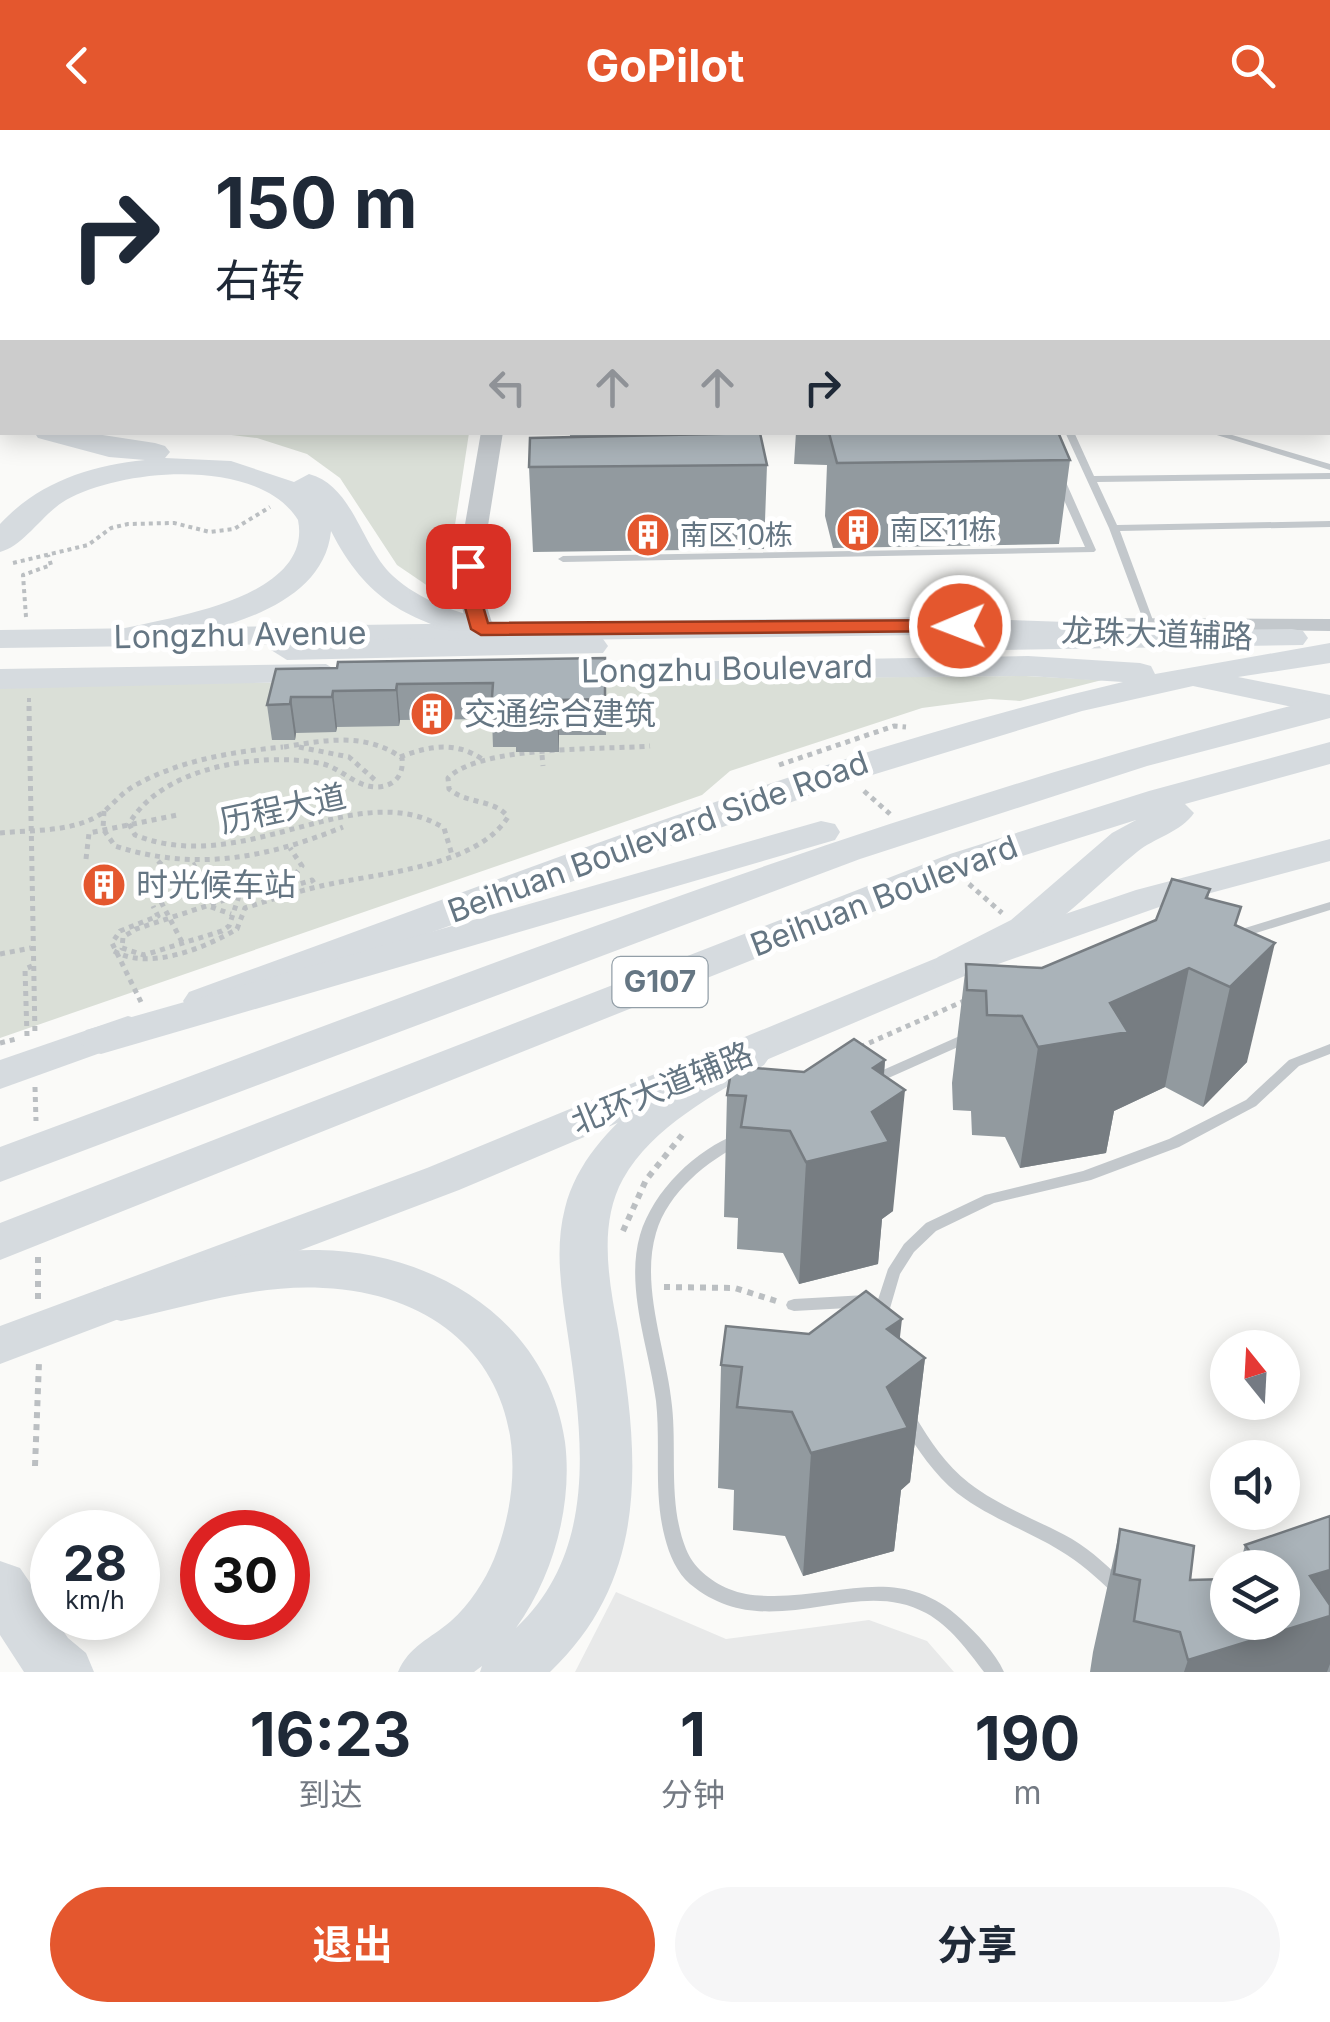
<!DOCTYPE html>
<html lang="zh">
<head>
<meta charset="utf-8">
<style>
	:root { --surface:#fff; --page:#f6f6f7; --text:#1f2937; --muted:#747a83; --accent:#e4572e }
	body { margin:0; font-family:Inter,"Noto Sans SC",sans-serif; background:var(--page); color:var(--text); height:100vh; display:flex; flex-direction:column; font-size:38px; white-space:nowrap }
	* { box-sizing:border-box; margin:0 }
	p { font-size:32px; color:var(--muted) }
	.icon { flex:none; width:55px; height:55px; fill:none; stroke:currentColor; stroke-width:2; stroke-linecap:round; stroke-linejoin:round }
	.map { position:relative; height:1542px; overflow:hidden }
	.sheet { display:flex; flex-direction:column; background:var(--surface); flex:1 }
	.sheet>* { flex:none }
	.hud { position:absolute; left:0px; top:0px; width:1330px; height:305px; box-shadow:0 5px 25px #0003; background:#fff; color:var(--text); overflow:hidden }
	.needle { width:65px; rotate:342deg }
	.tools { position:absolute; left:1210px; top:1200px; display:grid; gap:20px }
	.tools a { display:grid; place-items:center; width:90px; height:90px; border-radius:50%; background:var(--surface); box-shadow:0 5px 25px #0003; font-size:50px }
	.speed { position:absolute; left:30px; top:1380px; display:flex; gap:20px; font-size:50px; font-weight:700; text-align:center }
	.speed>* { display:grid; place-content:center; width:130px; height:130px; border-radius:50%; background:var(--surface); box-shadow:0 5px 25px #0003; line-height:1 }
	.speed small { font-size:25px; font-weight:400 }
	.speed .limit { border:15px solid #d22; background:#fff; color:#111 }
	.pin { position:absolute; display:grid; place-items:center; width:85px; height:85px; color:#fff; margin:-42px; border-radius:20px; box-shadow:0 5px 15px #0006 }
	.me { position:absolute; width:110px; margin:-55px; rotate:269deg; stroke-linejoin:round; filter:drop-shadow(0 0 8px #0008) }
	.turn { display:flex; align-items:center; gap:35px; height:210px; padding:0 50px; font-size:45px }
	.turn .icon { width:130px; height:130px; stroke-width:2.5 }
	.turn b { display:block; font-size:70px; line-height:85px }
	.lanes { display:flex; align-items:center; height:95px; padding:0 50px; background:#0003; justify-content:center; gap:50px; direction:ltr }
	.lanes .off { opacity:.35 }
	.eta { display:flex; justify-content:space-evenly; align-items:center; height:170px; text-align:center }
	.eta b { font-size:60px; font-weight:700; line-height:70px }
	.cta { display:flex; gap:20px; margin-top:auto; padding:20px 50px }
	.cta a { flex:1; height:115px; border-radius:60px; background:var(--accent); color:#fff; font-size:40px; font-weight:700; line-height:115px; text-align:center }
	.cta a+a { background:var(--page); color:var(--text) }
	header { display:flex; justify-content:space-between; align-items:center; height:130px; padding:0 50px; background:var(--accent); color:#fff; font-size:45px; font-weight:700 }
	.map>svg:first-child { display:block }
	.built { fill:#e8e9e9 }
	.green { fill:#dadfd7 }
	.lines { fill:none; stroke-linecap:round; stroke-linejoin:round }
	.path-far3 { stroke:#bbbfc2; stroke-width:2.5; stroke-dasharray:2.5 2.5; stroke-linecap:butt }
	.path-far2 { stroke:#bbbfc2; stroke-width:4; stroke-dasharray:4 4; stroke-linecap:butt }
	.path-far1 { stroke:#bbbfc2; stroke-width:5; stroke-dasharray:5 5; stroke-linecap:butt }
	.path { stroke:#bbbfc2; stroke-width:6; stroke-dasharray:6 6; stroke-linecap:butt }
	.service { fill:#c3c8cc; fill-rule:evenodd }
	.minor { fill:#c3c8cc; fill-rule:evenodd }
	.tertiary { fill:#c3c8cc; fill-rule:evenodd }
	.secondary { fill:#d6dbdf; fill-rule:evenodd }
	.primary { fill:#d6dbdf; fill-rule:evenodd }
	.trunk { fill:#d6dbdf; fill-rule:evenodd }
	.wall { fill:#929a9f }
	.shaded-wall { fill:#777d82 }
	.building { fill:#aab3b9; stroke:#777d82; stroke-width:2.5 }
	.route { fill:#e4572e; stroke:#94391e; stroke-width:2.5 }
	.labels { text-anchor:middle; stroke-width:10; stroke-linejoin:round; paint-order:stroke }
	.far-poi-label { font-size:28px; fill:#657683; stroke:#fff; text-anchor:start }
	.shield { fill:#fff; stroke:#939fa8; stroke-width:2.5 }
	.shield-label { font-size:30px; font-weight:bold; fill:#657683 }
	.street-label { font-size:32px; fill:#657683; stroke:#fff }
	.poi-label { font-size:32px; fill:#657683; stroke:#fff; text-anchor:start }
</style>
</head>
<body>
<header><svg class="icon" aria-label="back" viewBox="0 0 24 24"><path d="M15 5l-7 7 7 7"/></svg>GoPilot<svg class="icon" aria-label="search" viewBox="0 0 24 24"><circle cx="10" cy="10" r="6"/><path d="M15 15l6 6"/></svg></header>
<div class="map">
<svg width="1330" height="1542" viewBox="0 0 1330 1542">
	<rect width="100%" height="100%" fill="#fafaf8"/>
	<polygon class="built" points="616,1462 726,1509 869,1490 927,1511 954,1542 575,1542"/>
	<g class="green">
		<polygon points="784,0 1330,0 1330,178 1328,2"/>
		<polygon points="215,303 469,303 444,467 397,435 340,348 307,324 257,308"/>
		<polygon points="1026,546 1102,550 1020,571 990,569 922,578 730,641 702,665 0,908 0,555"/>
	</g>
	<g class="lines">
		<g class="path-far3">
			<polyline points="403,2 408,0"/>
			<polyline points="0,42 2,47"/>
			<polyline points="2,74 2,78"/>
		</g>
		<g class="path-far2">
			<polyline points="13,433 88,415 111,398 128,394 174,393 210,402 234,399 270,377"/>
			<polyline points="26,487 23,445 51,435 48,425"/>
			<polyline points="29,568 29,579"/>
		</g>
		<g class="path-far1">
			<polyline points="29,576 35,906"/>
			<path d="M284,617C325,610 366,602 402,628C404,646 394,657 375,657C354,656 339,636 319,633C259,622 161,637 129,694L135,705C244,749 357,644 444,698L452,725"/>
			<polyline points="299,617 349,627 375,650"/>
			<polyline points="542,625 543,636"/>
			<path d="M400,627C429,616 455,611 482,629"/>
			<polyline points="779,635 894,596 906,597"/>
			<polyline points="864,661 890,684"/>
			<path d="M104,681L103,699L115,716C195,742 267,728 343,697"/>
			<path d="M0,703C30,700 64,702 92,689C108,682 118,665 134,656C180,630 231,622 283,617"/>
			<polyline points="86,729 89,703 177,685"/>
			<polyline points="158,731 166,739 167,750"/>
			<polyline points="969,754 1002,783"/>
			<polyline points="239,766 229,796 222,801 144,825 122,818 123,807 136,799 292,748 302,736 290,718"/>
			<polyline points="219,772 213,763 250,751 261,766 312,750 316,756"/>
			<polyline points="211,777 231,784"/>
			<polyline points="182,812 158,766 173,745 196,734"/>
			<path d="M114,821C149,841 205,818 237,799L245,778C270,770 295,762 321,756C376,743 476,738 508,687C495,669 466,674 449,659L448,648C481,615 602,620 650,616"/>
			<polyline points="0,824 31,818"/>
			<polyline points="141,872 112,813 120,801 158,786 153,776"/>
			<polyline points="27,906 25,839 32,836"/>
			<polyline points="0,913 16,909"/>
			<polyline points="860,917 964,871"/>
			<polyline points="35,957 36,991"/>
		</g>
		<g class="path">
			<polyline points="623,1101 646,1050 682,1005"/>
			<polyline points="38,1127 38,1171"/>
			<polyline points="664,1157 735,1158 776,1171"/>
			<polyline points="35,1336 39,1232"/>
		</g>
		<g class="service">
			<polygon points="600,0 607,0 609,2 602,2"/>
			<rect x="772" y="0" width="6" height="2"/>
			<polygon points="1065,302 1074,302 1094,346 1330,343 1330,349 1097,352 1117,395 1330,391 1330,397 1120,401 1154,493 1153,495 1145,495 1109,398"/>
			<polygon points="1207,302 1222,302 1330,334 1330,340"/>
			<polygon points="1060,347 1065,350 1096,420 1094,422 563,432 558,429 563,426 1085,417 1055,350"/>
			<polygon points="1330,772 1330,780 1237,809 1231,805 1232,802"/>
			<polygon points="971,901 978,906 976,909 875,954 865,954 863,951 865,948"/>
			<polygon points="1330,914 1330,924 1299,936 1256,976 1179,1017 1091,1050 994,1073 936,1101 914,1122 900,1144 886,1192 880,1194 874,1192 872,1188 888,1139 904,1114 926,1093 985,1065 1083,1041 1169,1009 1246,970 1289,930"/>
			<path d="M738,1004L743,1005L745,1009L743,1013C707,1031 668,1062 656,1103C640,1157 667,1222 672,1276C677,1322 668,1374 686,1419C693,1437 710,1451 729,1459C743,1465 759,1466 774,1466C843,1466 902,1434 961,1489C977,1504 995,1522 1004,1542H984C968,1521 950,1496 926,1483C853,1443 769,1519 690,1454C677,1443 669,1424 665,1408C653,1363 661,1316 656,1271C649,1218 625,1158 640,1105C653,1061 696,1019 738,1004Z"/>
			<polygon points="866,1165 872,1167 874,1171 872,1175 866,1177 794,1181 788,1179 786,1175 788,1171 794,1169"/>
			<path d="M909,1284L915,1286C930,1311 946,1335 969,1353C1000,1377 1038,1390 1072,1409C1092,1421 1109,1437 1126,1454L1129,1459L1126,1464L1120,1467L1114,1464C1097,1448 1080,1432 1059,1420C1026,1400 988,1387 957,1363C934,1344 918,1320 903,1296L901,1291L903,1286Z"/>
		</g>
		<polygon class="minor" points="1075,488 1330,489 1330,501 1068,498 1065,494"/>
		<g class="tertiary">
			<rect x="546" y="0" width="16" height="2"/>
			<rect x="0" y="100" width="2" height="10"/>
			<polygon points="481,302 503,302 479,452 494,499 481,507 468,499 455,452"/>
		</g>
		<polygon class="secondary" points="922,487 1124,494 1139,503 1124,512 922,505 0,518 0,500"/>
		<g class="primary">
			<polygon points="1292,499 1303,501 1308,508 1303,515 1002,520 986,511 1002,502"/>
			<polygon points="592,507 603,509 608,516 603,523 287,530 271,520 287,510"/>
			<path d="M1330,513V533L1238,547L1330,565V585L1193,556L1082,581L836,656L217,880L203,884L189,880L183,871L189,862C497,752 804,627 1123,552L1028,546L556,551L545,548L540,541L545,534L1028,526L1140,533L1151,536L1155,544Z"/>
			<polygon points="326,534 342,544 337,551 0,559 0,539"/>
			<polygon points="1330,709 1330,731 1162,776 967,845 459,1060 0,1234 0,1196 427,1038 939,827 1136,760"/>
			<polygon points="128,886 142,890 148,899 142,908 0,959 0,930"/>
		</g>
		<g class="trunk">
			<polygon points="2,156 2,173 0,174 0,157"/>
			<polygon points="2,195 2,216 0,217 0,196"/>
			<path d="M34,302H83L155,313L165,316L170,322L165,328L231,331L294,352L309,344C353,355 362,418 393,446C420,471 457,482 493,492L498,499L493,506L481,509C408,491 366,470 331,401C324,475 225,498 166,510C149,514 131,520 113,515L108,508L113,501C164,488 314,470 298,390C259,327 123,338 66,370C43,383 24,416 0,422V394C39,352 89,336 145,330L109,327L38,308Z"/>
			<path d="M1330,566V588L1147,636L860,729L0,1052V1017C439,855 875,679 1330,566Z"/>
			<path d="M1330,612V634L1185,674L1194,683C1181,702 1154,708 1137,722C1093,757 997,861 938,845L932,836L938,827L1011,790L1112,703L1136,690L978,740L0,1130V1093L950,724L1149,661Z"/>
			<polygon points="821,691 835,694 840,702 835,710 101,924 86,920 79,910 86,900"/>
			<path d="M749,910L764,915L771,925L764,935C714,965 653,996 623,1049C598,1094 609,1152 618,1199C639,1325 651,1446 550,1542H480L482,1536L474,1542H398C409,1516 430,1509 451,1491C469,1475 485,1451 494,1429C549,1288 478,1165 323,1158C255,1154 187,1177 121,1191L103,1186L96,1172L103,1158C170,1137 249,1119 319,1120C435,1122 548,1191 565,1312C573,1375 553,1447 516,1498C598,1421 583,1308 568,1206C562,1164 554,1120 565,1078C576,1034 609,997 644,970C674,946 712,921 749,910Z"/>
			<polygon points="0,1431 20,1438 68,1508 86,1523 94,1542 24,1542 0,1505"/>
		</g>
	</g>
	<g class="wall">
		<polygon points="1330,180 1330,281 1328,276 1328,188"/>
		<polygon points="570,302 710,302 709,304 767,335 764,419 533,422 529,337 570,307"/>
		<polygon points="796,302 1058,302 1070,330 1059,414 833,418 825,386 827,335 794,334"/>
		<polygon points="605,528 606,605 559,605 559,622 516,622 516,617 493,617 492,589 400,590 399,596 337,597 336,602 296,603 295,610 272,610 267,575 337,538"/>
		<polygon points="1210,759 1208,769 1237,796 1247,932 1203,977 1165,957 1114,981 1106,1023 1020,1038 1005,1007 972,1005 971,981 953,980 952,953 966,834 1042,838 1156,790"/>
		<polygon points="885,930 884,946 893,1081 882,1089 878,1134 799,1154 783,1123 737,1119 738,1088 724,1087 727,965 804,942"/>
		<polygon points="809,1204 900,1209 925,1228 910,1352 901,1360 894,1421 803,1446 785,1406 733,1400 734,1360 718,1358 721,1235"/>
		<polygon points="1330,1386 1330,1542 1090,1542 1093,1522 1120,1399 1190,1450 1228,1492 1282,1438 1239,1438 1245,1415"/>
	</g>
	<g class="shaded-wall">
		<polygon points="397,554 400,590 399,596 396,560"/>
		<polygon points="333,561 337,597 336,602 332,567"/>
		<polygon points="291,567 296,603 295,610 290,574"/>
		<polygon points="558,570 559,605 559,622 557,586"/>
		<polygon points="1275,813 1247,932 1203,977 1230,857"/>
		<polygon points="1189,838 1165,957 1114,981 1106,1023 1020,1038 1038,917 1110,873"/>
		<polygon points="885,930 881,976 905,960 893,1081 882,1089 878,1134 799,1154 806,1032 873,938"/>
		<polygon points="902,1189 895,1251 925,1228 910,1352 901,1360 894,1421 803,1446 811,1323 887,1199"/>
		<polygon points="1330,1440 1330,1534 1327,1542 1184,1542 1188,1530 1310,1446"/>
	</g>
	<g class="building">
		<rect x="611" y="0" width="129" height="2"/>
		<polygon points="820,0 947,0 949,2 818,2"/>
		<polygon points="864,302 1058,302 1070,330 837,333 829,303"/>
		<polygon points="760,303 767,335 529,337 530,308"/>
		<polygon points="605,528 605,569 558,570 557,586 514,586 514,581 491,581 493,553 397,554 396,560 333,561 332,567 291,567 290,574 267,575 276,539 337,538 338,532"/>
		<polygon points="1172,749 1210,759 1206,768 1241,777 1235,795 1275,813 1230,857 1189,838 1110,873 1128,902 1038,917 1022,886 987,885 986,861 967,860 966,834 1042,838 1156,790"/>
		<polygon points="854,909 885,930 873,938 905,960 872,982 889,1012 806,1032 790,1001 741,997 746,966 727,965 732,936 804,942"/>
		<polygon points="866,1161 902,1189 887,1199 925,1228 887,1257 908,1298 811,1323 792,1282 737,1277 742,1237 721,1235 726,1196 809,1204"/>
		<polygon points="1330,1386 1330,1440 1310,1446 1330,1475 1330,1486 1188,1530 1180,1502 1134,1491 1140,1450 1114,1444 1120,1399 1194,1416 1190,1450 1228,1449 1228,1492 1282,1492 1282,1438 1261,1438 1245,1415"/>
	</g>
	<polygon class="route" points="468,431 477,436 476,452 488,493 960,490 969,496 960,501 481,505 471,499 458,452 459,436"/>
	<defs>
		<symbol id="building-disc" viewBox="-11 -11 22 22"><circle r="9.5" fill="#e4572e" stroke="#fff"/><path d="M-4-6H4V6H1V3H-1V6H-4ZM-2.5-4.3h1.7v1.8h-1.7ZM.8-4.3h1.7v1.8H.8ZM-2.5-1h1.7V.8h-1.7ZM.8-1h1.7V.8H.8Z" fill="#fff"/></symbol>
	</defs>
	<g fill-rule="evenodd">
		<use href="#building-disc" x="833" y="375" width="50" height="50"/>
		<use href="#building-disc" x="623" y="380" width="50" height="50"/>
		<use href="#building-disc" x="407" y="559" width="50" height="50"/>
		<use href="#building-disc" x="79" y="730" width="50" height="50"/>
	</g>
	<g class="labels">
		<g class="far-poi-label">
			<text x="890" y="410">南区11栋</text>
			<text x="680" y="415">南区10栋</text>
		</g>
		<rect class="shield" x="612.5" y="827" width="95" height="50" rx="8"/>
		<g class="shield-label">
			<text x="660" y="862">G107</text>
		</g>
		<g class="street-label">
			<text transform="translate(1157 504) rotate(2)" y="11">龙珠大道辅路</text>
			<text transform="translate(240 505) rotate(-1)" y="11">Longzhu Avenue</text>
			<text transform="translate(727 539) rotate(-1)" y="11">Longzhu Boulevard</text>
			<text transform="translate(283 679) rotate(-12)" y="11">历程大道</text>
			<text transform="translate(658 707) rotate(-20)" y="11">Beihuan Boulevard Side Road</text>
			<text transform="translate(884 766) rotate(-21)" y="11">Beihuan Boulevard</text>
			<text transform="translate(662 958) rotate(-22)" y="11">北环大道辅路</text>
		</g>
		<g class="poi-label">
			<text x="464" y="595">交通综合建筑</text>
			<text x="136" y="766">时光候车站</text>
		</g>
	</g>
</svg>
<div class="tools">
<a><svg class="needle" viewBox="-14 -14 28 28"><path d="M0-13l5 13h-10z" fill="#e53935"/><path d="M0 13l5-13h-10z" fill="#747a83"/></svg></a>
<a><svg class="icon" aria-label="sound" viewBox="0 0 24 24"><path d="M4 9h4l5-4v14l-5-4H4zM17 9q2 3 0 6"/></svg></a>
<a><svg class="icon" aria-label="layers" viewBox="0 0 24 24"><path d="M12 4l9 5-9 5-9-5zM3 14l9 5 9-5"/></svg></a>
</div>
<div class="speed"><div>28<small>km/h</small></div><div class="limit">30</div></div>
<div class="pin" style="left:468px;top:436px;background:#d93025"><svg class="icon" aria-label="arrive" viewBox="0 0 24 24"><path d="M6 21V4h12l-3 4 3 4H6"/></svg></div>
<svg class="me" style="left:960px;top:496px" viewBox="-20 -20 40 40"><circle r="17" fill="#e4572e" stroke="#fff" stroke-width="3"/><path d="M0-11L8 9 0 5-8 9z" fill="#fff"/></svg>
<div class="hud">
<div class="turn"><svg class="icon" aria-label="right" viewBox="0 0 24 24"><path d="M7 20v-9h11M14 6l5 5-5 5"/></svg><div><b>150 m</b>右转</div></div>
<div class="lanes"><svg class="icon off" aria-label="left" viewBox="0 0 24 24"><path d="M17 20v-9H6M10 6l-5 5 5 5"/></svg><svg class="icon off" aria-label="ahead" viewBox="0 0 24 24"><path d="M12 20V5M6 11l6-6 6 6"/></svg><svg class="icon off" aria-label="ahead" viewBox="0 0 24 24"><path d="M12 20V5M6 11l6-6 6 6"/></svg><svg class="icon" aria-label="right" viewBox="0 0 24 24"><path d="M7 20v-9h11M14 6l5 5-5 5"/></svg></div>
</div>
</div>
<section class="sheet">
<div class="eta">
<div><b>16:23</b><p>到达</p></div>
<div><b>1</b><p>分钟</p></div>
<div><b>190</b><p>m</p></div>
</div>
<div class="cta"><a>退出</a><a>分享</a></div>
</section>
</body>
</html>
